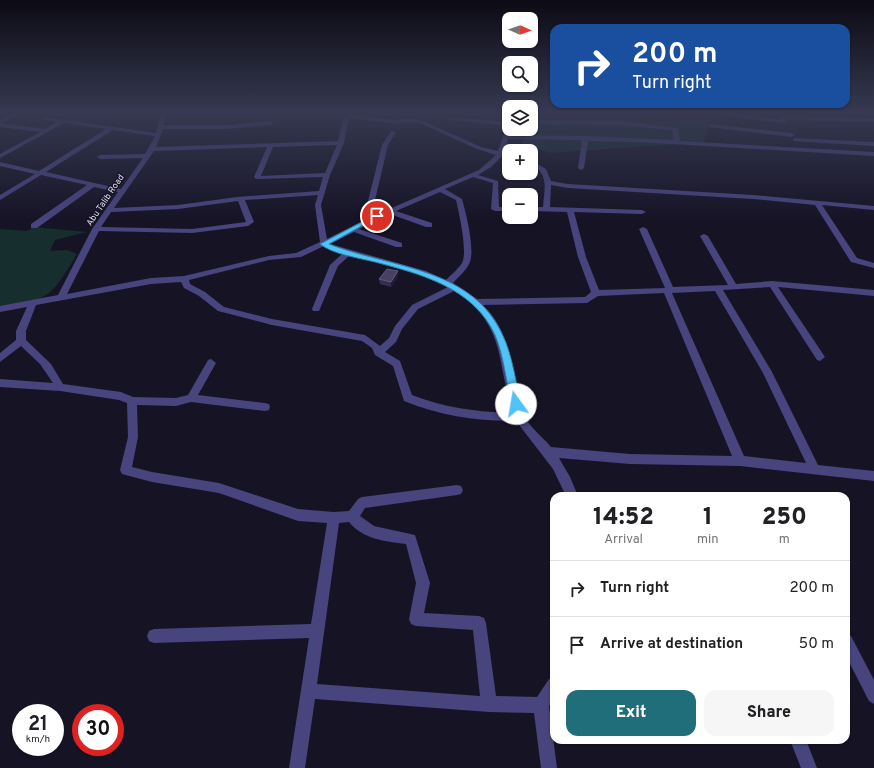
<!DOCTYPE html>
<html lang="en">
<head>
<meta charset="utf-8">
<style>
	:root { --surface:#fff; --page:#f6f6f6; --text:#202124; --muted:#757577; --line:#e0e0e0; --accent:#206e79 }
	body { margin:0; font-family:Overpass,sans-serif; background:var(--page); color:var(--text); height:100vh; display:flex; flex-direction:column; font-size:15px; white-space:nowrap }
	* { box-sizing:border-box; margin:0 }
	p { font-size:13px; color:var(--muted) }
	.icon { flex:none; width:22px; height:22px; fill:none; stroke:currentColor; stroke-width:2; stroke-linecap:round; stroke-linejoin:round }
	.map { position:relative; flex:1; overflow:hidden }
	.side { position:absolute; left:550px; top:492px; width:300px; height:252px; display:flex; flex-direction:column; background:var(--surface); border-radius:12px; box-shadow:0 1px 3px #0004 }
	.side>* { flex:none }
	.banner { position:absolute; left:550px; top:24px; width:300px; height:84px; border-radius:12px; box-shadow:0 1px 3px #0004; background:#1a4fa0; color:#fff; overflow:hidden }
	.needle { width:26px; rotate:92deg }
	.buttons { position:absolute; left:502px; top:12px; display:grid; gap:8px }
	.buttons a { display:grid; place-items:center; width:36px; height:36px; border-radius:8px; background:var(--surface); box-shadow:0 1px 3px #0004; font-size:20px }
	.speed { position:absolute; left:12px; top:704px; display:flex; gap:8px; font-size:20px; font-weight:700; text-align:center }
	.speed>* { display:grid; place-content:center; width:52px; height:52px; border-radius:50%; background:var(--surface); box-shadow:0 1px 3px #0004; line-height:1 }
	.speed small { font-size:10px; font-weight:400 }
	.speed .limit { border:6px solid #d22; background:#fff; color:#111 }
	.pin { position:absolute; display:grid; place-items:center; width:34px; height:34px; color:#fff; margin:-17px; border:2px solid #fff; border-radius:50%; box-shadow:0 1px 4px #0007 }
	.me { position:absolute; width:44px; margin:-22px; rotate:347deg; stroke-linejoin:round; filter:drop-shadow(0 0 3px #0008) }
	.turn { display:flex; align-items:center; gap:14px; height:84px; padding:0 16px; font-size:18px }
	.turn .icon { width:52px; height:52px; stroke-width:2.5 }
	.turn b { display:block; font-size:28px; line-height:34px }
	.eta { display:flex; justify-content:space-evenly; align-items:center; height:68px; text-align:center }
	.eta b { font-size:24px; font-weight:800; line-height:28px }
	.button { display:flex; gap:8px; margin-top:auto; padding:8px 16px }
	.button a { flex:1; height:46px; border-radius:12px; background:var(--accent); color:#fff; font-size:16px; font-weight:800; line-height:46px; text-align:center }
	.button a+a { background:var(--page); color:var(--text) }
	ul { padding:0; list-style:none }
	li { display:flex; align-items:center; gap:12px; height:56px; padding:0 16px; border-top:1px solid var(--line) }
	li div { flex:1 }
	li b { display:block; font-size:15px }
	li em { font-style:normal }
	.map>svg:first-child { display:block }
	.green { fill:#162e2e }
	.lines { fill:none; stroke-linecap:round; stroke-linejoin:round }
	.minor { fill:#47447e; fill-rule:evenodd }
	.wall { fill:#362e51 }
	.shaded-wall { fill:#211b38 }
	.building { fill:#484163; stroke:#60597b }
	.route { fill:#4fc3f7; stroke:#337fa1 }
	.labels { text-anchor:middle; stroke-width:3; stroke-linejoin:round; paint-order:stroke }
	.far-street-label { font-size:9px; fill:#dfdcfa; stroke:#161325 }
</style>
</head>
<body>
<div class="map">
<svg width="874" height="768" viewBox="0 0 874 768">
	<rect width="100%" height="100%" fill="#161325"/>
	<g class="green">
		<polygon points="533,113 711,113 704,142 551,153 522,144 526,129 531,129 531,117"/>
		<path d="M34,227L87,232L55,240L50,251L67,250L77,254C52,295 50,301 0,308V229L27,231Z"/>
	</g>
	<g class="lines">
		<g class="minor">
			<path d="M14,113H21L1,123L45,129L57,122L42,120V118L44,117L156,133L161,113H167L163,125H227L271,121L274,123L271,125L227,129H163L156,147L338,141L344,116L346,113H352L351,115L397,120L406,118L421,120L481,147L498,151L506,129L509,127V129H512L510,135L585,136L674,140L672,130L619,125L531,124V120L619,121L678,128L680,141L874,152V156L638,142L588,141L584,168L581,170L578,168L582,140L508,139L503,155L491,167L478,175L498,181L499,207H509V211H495L491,209L493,183L473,177L445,189L462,199C466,213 476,252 469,264C466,271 458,277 453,283L477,299L585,297L591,292L578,257L567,212L531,211V207H543C544,189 550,175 531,164V160L546,169L551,181L568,184L753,195L874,206V210L822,205L857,258L874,263V268L851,262L815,205L753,199L568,188L551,185L550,207L642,210L646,212L642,214L574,212L586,257L599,290L665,288L639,229L643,227L647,229L673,287L728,285L700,236L704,234L708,236L736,284L772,281L874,290V296L778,287L823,354L825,357L820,361L817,360L770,287L723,290L772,372L818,465L874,471V481L740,466L630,464L559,458L570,477L578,496H566L553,469L516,421C477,421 441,416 404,401L393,366L375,355L372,348L362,341L272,325L218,311L199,296L184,288L181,282L151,284L36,305L26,331V340L51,364L63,384L121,392L133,397L176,398L188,395L208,360L211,359L216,363L198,395L265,403L269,404L270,407L269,410L265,411L191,402L176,406L137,405L138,437L132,467L152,472L219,483L298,509L334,512L349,511L358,499L362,497L457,485L461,486L463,490L461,494L457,495L365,508L360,516L374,526L415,535L430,583L424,613L479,616L484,618L486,623L496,696L537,697L549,679L554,676V698L549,706L557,768H541L534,713L489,712L315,699L305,768H289L309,638L154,643L149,641L147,636L149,631L154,629L311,624L327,523L298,521L219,493L152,482L122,474L120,470L128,437L127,403L119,400L60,391L0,387V379L53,383L40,364L21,346L0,362V353L16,340V331L27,307L0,312V306L58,295L92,229L118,192L94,187L37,228H31V224L87,185L41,175L0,200V195L35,174L0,166V162L39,171L106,129L64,123L0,158V154L40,132L0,127V120ZM349,118L397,124L406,122L420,123L477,149L496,155L479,170L371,217L388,145L396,132L391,131L382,145L363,221L327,239L321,205L330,175L344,143ZM113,130L155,136L145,154L100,155L97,157L100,159L143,158L121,189L46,172ZM337,145L325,173L261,176L273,147ZM267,147L254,177L256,179L323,177L319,191L237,197L178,205L114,208L154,151ZM440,192L456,200C459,213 468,252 462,263C458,269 451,275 446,280L426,271L330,244L354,232L396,247H402V243L359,229L390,214L426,227H432V223L396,211ZM318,195L315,205L320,242L296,253L269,256L184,276L151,278L67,294L99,231L192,233L248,226L254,222L245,200ZM238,201L246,222L192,229L101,227L111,212L178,209ZM324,246L343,253L330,265L312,309L313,311H319L338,266L350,255L420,275L448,287L412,305L395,326L389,338L380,346L365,335L272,319L224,307L205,292L190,284L189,280L269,260L301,257ZM454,291C507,324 496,362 513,413C478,412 445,408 412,395L400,361L385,352L396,342L402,329L418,309ZM715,291L763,373L806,463L744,456L672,293ZM664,293L732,456L630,454L551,447C543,437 529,427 524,415C508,376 516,337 483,305L587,303L598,296ZM349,522C364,540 385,541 406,544L416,583L409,619L411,624L416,626L473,630L480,696L317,684L339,523Z"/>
			<polygon points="727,113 780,119 782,116 874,118 874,122 785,120 787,121 784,123 725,116 724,115"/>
			<polygon points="451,117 509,122 509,126 449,120 448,119"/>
			<polygon points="711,124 792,133 795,135 792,137 709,127 709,125"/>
			<polygon points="795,138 874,142 874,146 793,141 793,139"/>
			<polygon points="846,634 851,636 874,680 874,704 869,701 846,656"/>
			<polygon points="790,740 806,740 817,768 801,768"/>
		</g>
	</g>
	<polygon class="wall" points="398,271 398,277 391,287 380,284 379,279"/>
	<polygon class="shaded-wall" points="398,271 398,277 391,287 391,282"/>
	<polygon class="building" points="387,269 398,271 391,282 379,279"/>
	<linearGradient id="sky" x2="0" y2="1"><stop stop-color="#0c0a14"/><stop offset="0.51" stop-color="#363951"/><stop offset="1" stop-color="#363951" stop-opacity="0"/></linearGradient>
	<rect width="874" height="220" fill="url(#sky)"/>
	<path class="route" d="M375,215L380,216L329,244C390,268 473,267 503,336C512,354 516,383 521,404L519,406H513L511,404C507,384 503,353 495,335C474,288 421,274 375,262C359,258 332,254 320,244Z"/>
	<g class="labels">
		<g class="far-street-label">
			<text transform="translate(105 200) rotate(-56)" y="3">Abu Talib Road</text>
		</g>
	</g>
</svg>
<div class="buttons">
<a><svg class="needle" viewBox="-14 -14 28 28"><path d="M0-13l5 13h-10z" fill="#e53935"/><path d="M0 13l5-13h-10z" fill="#757577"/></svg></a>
<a><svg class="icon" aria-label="search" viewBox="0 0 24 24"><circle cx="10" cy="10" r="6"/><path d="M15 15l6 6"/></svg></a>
<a><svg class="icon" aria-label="layers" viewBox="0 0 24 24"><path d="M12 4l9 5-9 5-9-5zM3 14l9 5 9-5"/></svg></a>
<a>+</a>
<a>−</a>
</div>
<div class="speed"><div>21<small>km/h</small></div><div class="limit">30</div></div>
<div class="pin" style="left:377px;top:216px;background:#d93025"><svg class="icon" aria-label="arrive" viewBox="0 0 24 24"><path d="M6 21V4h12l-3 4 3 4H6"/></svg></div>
<svg class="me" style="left:516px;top:404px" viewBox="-20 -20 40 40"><circle r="19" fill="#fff"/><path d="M0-13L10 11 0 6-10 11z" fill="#4fc3f7"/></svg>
<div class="banner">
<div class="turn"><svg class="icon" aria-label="right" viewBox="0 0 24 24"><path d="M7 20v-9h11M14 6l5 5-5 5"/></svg><div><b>200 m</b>Turn right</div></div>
</div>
<section class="side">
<div class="eta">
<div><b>14:52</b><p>Arrival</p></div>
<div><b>1</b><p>min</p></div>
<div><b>250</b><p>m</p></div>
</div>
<ul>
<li><svg class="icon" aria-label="right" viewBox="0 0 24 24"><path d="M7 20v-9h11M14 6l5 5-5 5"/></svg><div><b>Turn right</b></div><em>200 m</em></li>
<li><svg class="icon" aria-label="arrive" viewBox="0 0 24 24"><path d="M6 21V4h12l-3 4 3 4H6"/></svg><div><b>Arrive at destination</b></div><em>50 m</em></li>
</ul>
<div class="button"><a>Exit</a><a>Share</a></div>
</section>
</div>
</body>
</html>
